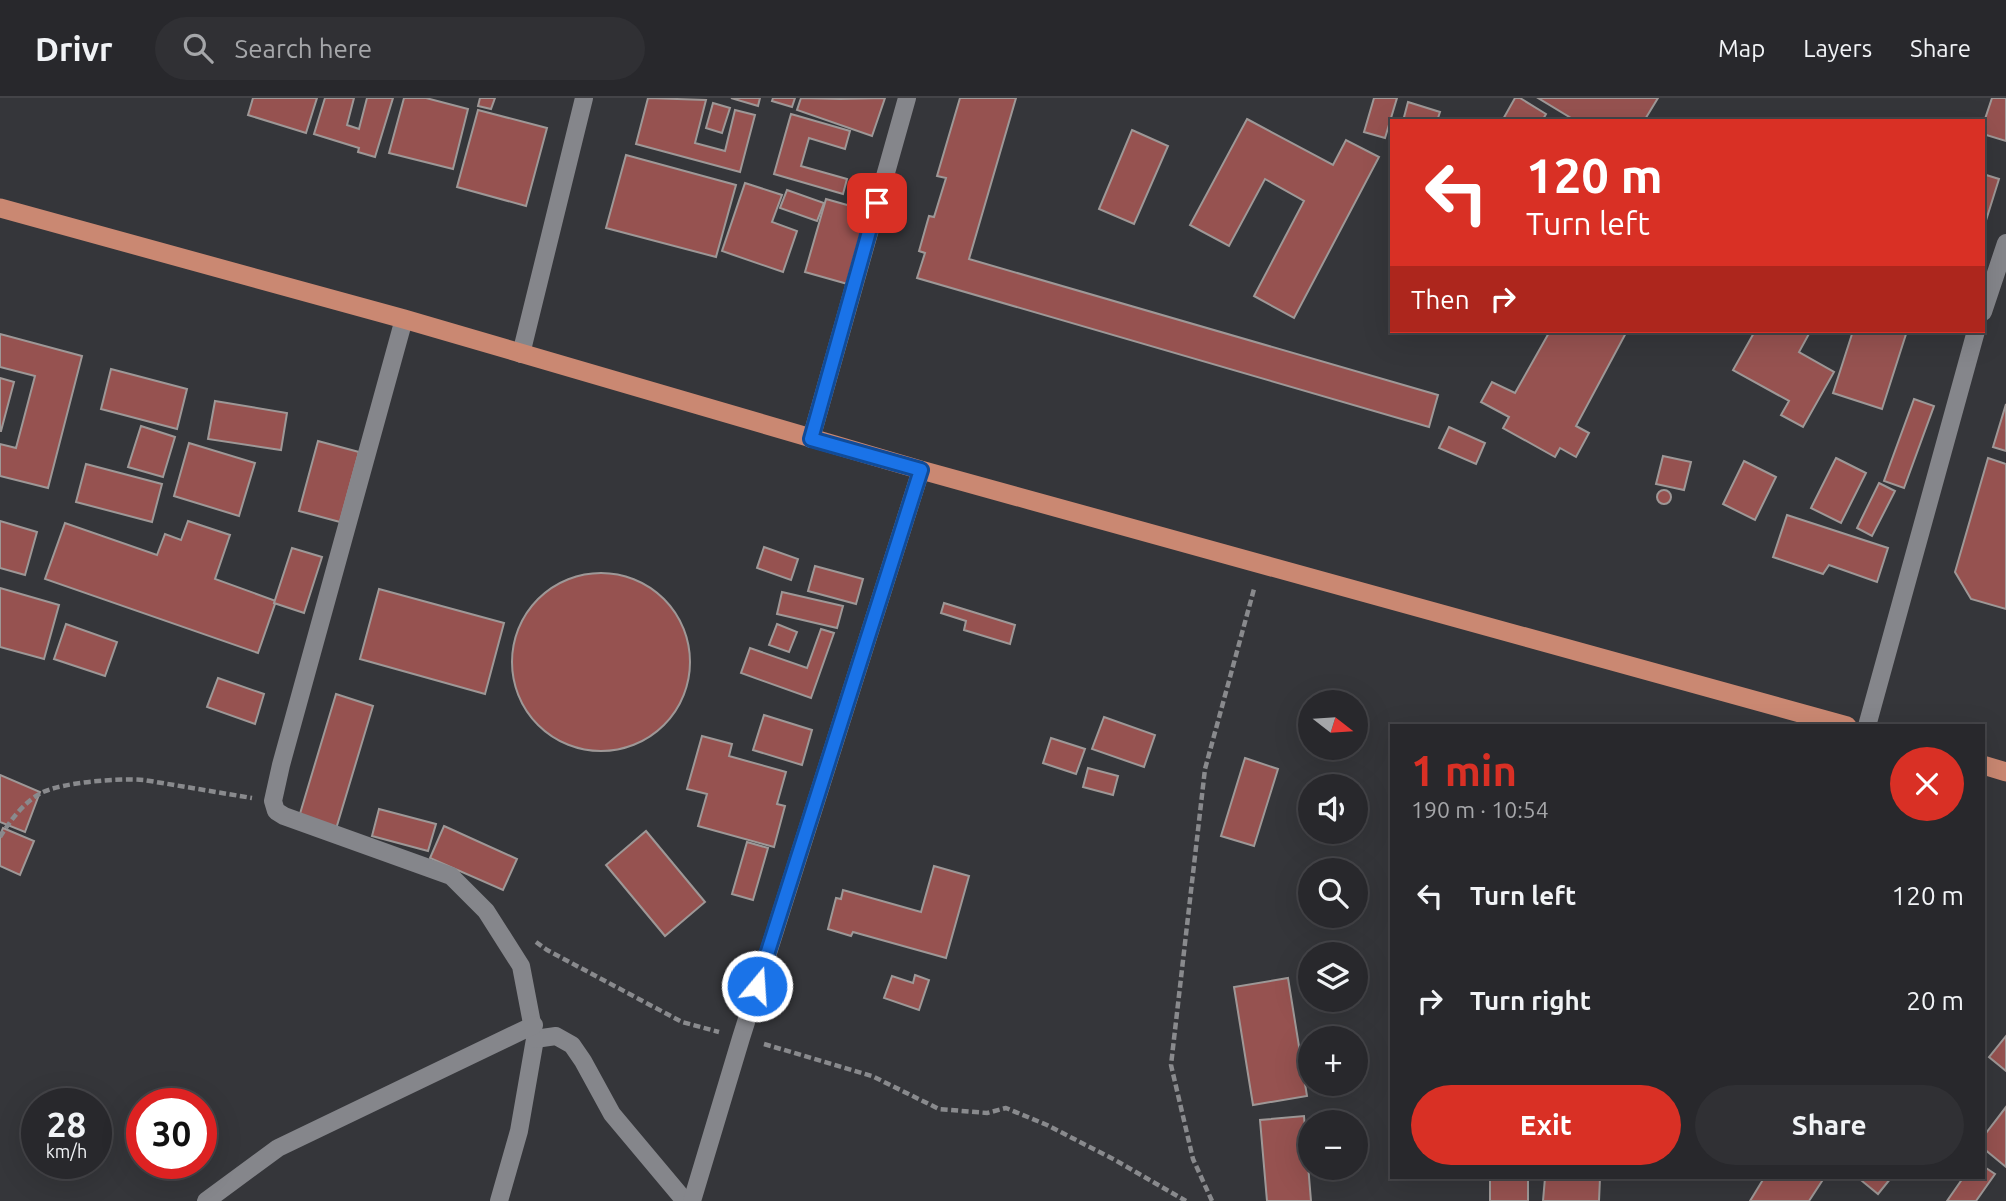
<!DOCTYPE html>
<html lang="en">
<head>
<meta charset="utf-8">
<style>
	:root { --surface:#28282c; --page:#303034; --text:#f1f3f6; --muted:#a5a6a9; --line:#444448; --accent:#d93025 }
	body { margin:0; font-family:Ubuntu,sans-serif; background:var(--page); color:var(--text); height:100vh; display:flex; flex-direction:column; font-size:26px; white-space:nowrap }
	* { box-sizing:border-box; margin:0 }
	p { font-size:23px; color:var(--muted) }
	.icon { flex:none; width:38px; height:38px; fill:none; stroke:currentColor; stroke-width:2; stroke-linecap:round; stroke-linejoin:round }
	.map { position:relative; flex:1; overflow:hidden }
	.side { position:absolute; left:1390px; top:626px; width:595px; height:455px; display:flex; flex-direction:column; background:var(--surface); border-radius:0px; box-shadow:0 7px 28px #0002,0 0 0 2px var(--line) }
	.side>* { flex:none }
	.hud { position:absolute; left:1390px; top:21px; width:595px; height:214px; border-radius:0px; box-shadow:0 7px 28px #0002,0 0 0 2px var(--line); background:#d93025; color:#fff; overflow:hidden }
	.needle { width:46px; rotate:107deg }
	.tools { position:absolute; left:1298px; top:592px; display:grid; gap:14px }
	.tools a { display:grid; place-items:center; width:70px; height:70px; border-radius:50%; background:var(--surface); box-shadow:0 7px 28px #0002,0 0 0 2px var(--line); font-size:35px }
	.speed { position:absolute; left:21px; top:990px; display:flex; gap:14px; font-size:35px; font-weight:700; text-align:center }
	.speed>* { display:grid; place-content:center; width:91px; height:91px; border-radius:50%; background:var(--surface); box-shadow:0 7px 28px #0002,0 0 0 2px var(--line); line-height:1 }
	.speed small { font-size:18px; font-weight:400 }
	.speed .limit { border:10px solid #d22; background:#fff; color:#111 }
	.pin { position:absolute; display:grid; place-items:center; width:60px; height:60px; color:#fff; margin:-30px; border-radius:14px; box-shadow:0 4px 10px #0006 }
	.me { position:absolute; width:77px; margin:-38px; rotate:18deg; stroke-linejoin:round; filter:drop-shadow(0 0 5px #0008) }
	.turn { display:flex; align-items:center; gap:24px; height:147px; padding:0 21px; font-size:32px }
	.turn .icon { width:91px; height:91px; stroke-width:2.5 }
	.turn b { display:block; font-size:49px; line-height:60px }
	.then { display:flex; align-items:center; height:66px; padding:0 21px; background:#0003; gap:14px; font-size:26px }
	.round { display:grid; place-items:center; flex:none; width:74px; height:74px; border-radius:37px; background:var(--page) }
	.headline { display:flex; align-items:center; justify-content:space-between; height:119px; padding:0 21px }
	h1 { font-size:42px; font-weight:700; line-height:52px; color:var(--accent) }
	.action { display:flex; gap:14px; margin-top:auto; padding:14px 21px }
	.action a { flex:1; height:80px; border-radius:42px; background:var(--accent); color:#fff; font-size:28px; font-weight:700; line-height:80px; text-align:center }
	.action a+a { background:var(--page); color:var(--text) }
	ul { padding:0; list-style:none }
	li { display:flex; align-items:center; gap:21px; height:105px; padding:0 21px }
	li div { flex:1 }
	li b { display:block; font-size:26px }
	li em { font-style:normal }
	header { display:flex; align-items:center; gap:42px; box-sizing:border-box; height:98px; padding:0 35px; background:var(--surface); border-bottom:2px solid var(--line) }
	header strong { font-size:33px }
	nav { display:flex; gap:38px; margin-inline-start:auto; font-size:24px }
	.search { width:490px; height:63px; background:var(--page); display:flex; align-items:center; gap:18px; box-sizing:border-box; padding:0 24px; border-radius:38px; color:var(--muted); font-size:26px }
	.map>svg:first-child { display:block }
	.building { fill:#965250; stroke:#9e9897; stroke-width:2 }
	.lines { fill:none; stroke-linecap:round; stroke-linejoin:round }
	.path { stroke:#898a8d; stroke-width:4.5; stroke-dasharray:7 3.5; stroke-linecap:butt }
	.minor { stroke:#85868b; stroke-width:18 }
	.trunk { stroke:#ca8872; stroke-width:19 }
	.route-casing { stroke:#114b97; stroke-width:18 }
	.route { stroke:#1a73e8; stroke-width:12 }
</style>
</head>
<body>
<header>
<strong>Drivr</strong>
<div class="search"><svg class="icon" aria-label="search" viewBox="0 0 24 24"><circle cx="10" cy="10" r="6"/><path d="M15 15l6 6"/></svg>Search here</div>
<nav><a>Map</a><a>Layers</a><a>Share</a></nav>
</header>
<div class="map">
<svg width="2006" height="1103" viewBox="0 0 2006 1103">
	<rect width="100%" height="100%" fill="#35363a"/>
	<g class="building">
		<polygon points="253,0 317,0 306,35 248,17"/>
		<polygon points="325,0 354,0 347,27 359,31 367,0 393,0 375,59 358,54 359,50 314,36"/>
		<polygon points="404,0 426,0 468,11 453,71 389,55"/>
		<polygon points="480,0 495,0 491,11 478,8"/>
		<polygon points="648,0 706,2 695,45 725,53 735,12 755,17 740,74 636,46"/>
		<polygon points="731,0 760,0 758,8"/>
		<polygon points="773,0 795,0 792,9 772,3"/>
		<polygon points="801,0 840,1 885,0 872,38 797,12"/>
		<polygon points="960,0 1016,0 969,161 1438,297 1429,329 917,180 925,155 919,153 929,118 934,119 946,80 937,78"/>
		<polygon points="1374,0 1397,0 1385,40 1364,34"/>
		<polygon points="1515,0 1520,0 1546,16 1542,23 1502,23"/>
		<polygon points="1538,0 1658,0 1644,23 1632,21 1576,23"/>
		<polygon points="1992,0 2006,0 2006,43 1983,36 1983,27"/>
		<polygon points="1408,4 1440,14 1437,23 1403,23"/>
		<polygon points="713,5 730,10 722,35 706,30"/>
		<polygon points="478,12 547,30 526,108 457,89"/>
		<polygon points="791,16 850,33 845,51 809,40 801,68 847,81 843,96 774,76"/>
		<polygon points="1247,21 1333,67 1346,42 1379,59 1294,220 1254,198 1304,103 1265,81 1229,148 1190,127"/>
		<polygon points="1132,32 1168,48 1134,126 1099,111"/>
		<polygon points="626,57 736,87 716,159 606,130"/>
		<polygon points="1983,76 1999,81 1983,132"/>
		<polygon points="745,85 782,97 772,124 797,133 783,174 722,153"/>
		<polygon points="787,92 824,105 817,123 780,110"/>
		<polygon points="826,101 872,114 851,187 805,174"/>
		<polygon points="1550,233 1627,233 1576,328 1589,335 1576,359 1560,350 1555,359 1503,330 1509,319 1481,304 1492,284 1515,295"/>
		<polygon points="1755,233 1809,233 1810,234 1799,254 1834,274 1803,329 1781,317 1789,303 1733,272"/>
		<polygon points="1853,233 1907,233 1882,311 1833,295"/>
		<polygon points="0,236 82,258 48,390 0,378 0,346 16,350 35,278 0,269"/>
		<polygon points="111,271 187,291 177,331 101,311"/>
		<polygon points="0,280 14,284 1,333 0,333"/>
		<polygon points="1914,301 1934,308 1904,390 1884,383"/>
		<polygon points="215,303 287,315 281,352 208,341"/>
		<polygon points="2006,306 2006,353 1993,349"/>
		<polygon points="141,328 175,339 163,379 128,369"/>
		<polygon points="1449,329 1485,345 1476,366 1439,350"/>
		<polygon points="318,343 359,354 340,424 299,413"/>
		<polygon points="189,345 255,365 239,418 174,398"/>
		<polygon points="1663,358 1691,364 1684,392 1656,386"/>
		<polygon points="1836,360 1866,375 1841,425 1811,410"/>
		<polygon points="1988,360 2006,366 2006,511 1971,501 1955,474"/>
		<polygon points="1744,363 1776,379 1755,422 1723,406"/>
		<polygon points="86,366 162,386 152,424 76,404"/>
		<polygon points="1879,385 1895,393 1872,438 1857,430"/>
		<circle cx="1664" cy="399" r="7"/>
		<polygon points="1787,417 1888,450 1877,484 1829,467 1823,476 1773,459"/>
		<polygon points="0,423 37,434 25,477 0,470"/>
		<polygon points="188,423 230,437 215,481 276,503 258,555 45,481 65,425 157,457 165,436 181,442"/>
		<polygon points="764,449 798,461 791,482 757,470"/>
		<polygon points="292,450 322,459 304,515 274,505"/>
		<polygon points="815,468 863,481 856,506 808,493"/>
		<circle cx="601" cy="564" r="89"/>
		<polygon points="0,490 59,507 44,561 0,549"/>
		<polygon points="379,491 504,525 485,596 360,561"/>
		<polygon points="782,494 843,508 837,530 777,516"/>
		<polygon points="944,505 1015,527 1010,546 964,532 966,523 941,515"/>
		<polygon points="66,526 117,544 105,578 54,561"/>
		<polygon points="777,526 797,534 789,554 769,547"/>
		<polygon points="821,531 834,535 811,600 741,575 750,550 807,570"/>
		<polygon points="218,580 264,596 255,626 207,609"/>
		<polygon points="336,596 373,608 336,731 299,719"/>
		<polygon points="764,617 812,632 802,667 753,652"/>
		<polygon points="1104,619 1155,637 1144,669 1092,651"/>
		<polygon points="702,638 732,646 729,658 786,674 777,706 785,708 774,749 698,728 707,696 687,691"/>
		<polygon points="1051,640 1085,651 1076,676 1043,665"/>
		<polygon points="1245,660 1278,671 1254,748 1221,738"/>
		<polygon points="1088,670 1118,678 1113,697 1083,689"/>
		<polygon points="0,677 40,694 25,734 0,724"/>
		<polygon points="379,711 436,726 428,753 372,738"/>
		<polygon points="444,728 517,761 503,792 430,760"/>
		<polygon points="3,730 34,743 20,777 0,768 0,737"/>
		<polygon points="646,733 705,804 665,838 606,767"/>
		<polygon points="747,744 768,750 753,802 732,796"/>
		<polygon points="934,768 969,778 946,860 853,834 851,838 828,831 836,800 841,801 843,792 921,814"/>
		<polygon points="915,877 929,882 919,912 884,900 892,878 913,885"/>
		<polygon points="1288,880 1307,998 1253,1007 1234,889"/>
		<polygon points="2006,938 2006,973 1989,959"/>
		<polygon points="2006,1009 2006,1069 1983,1050 1983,1039"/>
		<polygon points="1304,1018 1311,1103 1267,1103 1260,1022"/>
		<polygon points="1983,1068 1995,1076 1976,1103 1947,1103 1963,1080 1983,1080"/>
		<rect x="1490" y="1080" width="38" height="23"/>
		<polygon points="1545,1080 1600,1080 1599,1103 1543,1103"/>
		<polygon points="1764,1080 1824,1080 1809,1103 1750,1103"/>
		<polygon points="1865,1080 1891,1080 1878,1096 1862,1083"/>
	</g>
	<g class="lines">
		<g class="path">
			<path d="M0,739C10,723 24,704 41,695C62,684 120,680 144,682L252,700"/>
			<polyline points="536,844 547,852 682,924 719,934"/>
			<polyline points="764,946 872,978 939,1011 987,1015 1006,1010 1047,1027 1115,1062 1186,1103"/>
			<polyline points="1212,1103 1193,1061 1171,967 1205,671 1254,491"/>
		</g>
		<g class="minor">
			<polyline points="1983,214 2006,145"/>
			<polyline points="404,221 281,667 273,703 276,713 284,718 451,778 486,813 521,868 535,941 519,1033 499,1103"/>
			<polyline points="521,256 584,0"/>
			<polyline points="811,341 907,0"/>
			<polyline points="1867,628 1976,233"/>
			<polyline points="535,941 556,938 572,947 583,963 612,1016 685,1103"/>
			<polyline points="206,1103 278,1050 534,927"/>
			<polyline points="692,1103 741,940 921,372"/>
		</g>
		<g class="trunk">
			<polyline points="0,110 404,221 921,372 1847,628"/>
			<polyline points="1983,667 2006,674"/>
		</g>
	</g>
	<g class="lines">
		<defs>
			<polyline id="route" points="757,888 921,372 811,341 877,105"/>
		</defs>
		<use href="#route" class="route-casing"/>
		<use href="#route" class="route"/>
	</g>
</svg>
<div class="tools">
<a><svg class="needle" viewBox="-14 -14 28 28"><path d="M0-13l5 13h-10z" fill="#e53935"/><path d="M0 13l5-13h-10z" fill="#a5a6a9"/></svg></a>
<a><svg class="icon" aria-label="sound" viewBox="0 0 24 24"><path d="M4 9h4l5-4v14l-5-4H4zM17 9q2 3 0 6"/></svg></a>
<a><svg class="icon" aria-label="search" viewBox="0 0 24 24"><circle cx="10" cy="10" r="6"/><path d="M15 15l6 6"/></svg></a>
<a><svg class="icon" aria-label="layers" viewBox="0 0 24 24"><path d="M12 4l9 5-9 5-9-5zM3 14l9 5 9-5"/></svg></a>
<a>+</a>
<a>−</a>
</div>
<div class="speed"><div>28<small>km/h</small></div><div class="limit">30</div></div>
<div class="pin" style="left:877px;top:105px;background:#d93025"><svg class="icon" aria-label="arrive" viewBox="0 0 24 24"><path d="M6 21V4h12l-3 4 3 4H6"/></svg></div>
<svg class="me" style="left:757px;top:888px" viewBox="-20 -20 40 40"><circle r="17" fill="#1a73e8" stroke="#fff" stroke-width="3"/><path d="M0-11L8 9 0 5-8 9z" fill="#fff"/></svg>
<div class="hud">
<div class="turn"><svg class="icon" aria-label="left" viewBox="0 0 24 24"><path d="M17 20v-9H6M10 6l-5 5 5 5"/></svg><div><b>120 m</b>Turn left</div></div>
<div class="then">Then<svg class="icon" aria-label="right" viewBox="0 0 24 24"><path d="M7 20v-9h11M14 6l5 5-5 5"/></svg></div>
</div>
<section class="side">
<div class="headline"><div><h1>1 min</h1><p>190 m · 10:54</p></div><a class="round" style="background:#d93025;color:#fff"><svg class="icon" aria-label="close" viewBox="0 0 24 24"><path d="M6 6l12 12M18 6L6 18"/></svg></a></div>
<ul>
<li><svg class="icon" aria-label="left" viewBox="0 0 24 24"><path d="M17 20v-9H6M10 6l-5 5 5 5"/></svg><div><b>Turn left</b></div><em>120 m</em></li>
<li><svg class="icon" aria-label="right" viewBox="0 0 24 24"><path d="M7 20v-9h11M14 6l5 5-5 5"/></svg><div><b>Turn right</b></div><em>20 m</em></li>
</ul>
<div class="action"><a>Exit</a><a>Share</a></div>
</section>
</div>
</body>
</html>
